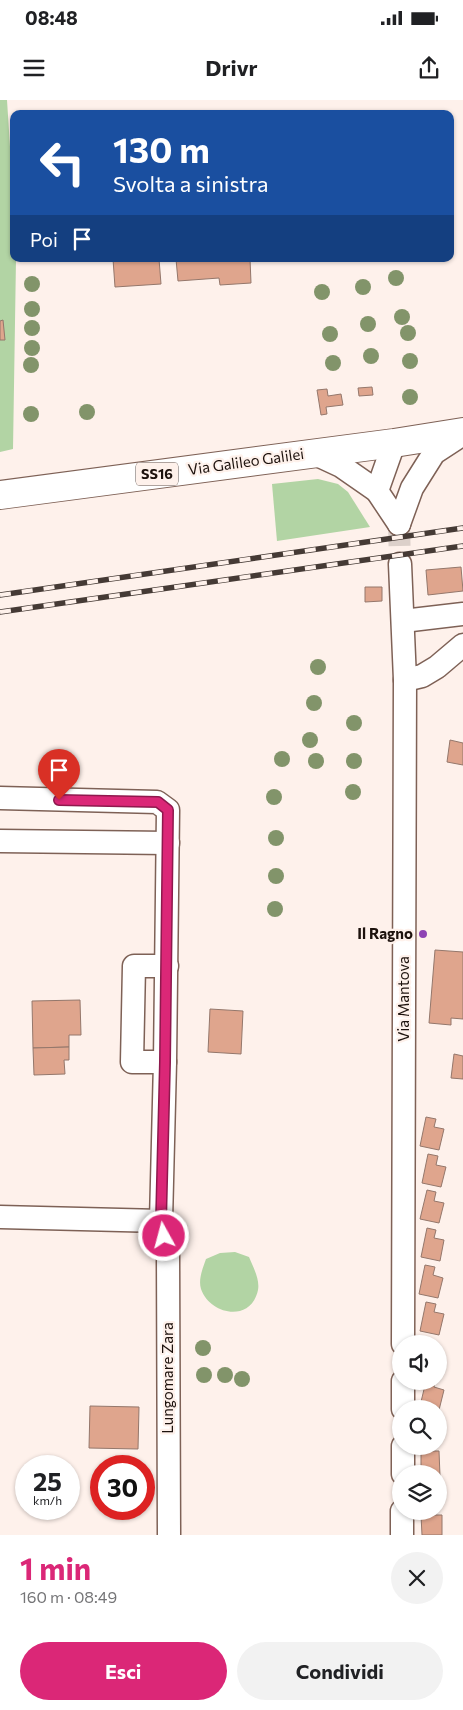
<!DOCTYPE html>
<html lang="it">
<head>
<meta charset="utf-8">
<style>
	:root { --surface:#fff; --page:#f2f2f2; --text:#202124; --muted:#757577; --accent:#db2777 }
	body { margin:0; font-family:Commissioner,sans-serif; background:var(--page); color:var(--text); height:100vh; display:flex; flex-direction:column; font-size:19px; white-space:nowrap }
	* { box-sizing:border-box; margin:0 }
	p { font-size:16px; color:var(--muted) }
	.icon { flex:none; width:28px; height:28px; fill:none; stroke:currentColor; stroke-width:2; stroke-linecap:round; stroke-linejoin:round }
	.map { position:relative; height:1435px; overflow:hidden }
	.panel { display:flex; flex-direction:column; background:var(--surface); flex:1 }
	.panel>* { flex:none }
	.top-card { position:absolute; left:10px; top:10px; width:444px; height:152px; border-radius:10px; box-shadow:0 1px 4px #0004; background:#1a4fa0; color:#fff; overflow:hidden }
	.tools { position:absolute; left:392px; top:1235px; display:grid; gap:10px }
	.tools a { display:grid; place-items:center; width:55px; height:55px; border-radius:50%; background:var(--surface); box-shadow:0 1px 4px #0004; font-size:25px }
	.speed { position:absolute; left:15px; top:1355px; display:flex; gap:10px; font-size:25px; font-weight:700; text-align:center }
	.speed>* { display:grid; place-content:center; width:65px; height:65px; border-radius:50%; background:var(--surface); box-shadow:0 1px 4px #0004; line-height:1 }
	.speed small { font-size:12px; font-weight:400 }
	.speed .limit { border:8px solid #d22; background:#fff; color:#111 }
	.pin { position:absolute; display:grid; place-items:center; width:42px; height:42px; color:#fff; margin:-51px -21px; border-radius:50% 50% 50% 0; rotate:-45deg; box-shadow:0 0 5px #0007 }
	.pin .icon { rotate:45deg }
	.me { position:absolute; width:55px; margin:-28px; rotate:353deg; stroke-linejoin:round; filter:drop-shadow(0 0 4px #0008) }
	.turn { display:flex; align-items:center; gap:18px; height:105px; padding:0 20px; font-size:22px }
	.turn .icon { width:65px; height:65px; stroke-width:2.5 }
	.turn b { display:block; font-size:35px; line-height:42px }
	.then { display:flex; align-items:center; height:48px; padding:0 20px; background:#0003; gap:10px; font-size:19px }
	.round { display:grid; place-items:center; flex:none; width:52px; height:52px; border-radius:26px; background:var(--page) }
	.summary { display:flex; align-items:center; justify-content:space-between; height:85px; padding:0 20px }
	h1 { font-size:30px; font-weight:700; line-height:38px; color:var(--accent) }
	.button { display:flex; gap:10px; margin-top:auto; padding:10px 20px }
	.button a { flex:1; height:58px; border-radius:30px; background:var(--accent); color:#fff; font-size:20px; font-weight:700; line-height:58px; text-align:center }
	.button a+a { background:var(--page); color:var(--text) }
	.status { display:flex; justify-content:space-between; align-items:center; height:35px; padding:0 25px; background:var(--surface); direction:ltr }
	.status svg { height:14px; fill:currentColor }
	header { display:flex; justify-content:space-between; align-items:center; height:65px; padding:0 20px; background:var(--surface); font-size:22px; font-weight:700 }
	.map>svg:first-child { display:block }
	.green { fill:#b2d4a4 }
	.building { fill:#dfa58d; stroke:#94776b }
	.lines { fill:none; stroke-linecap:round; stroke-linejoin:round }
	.minor-tunnel { stroke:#dcd0ca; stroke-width:22; stroke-dasharray:22 11; stroke-linecap:butt }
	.minor-casing { stroke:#7e6156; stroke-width:25 }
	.major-casing { stroke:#7e6156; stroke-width:30 }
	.minor { stroke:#fff; stroke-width:22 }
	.major { stroke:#fff; stroke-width:28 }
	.rail-casing { stroke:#453a35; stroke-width:5.5 }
	.rail { stroke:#fef1eb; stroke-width:4; stroke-dasharray:11; stroke-linecap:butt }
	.tree { fill:#82946a }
	.route-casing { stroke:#8e194d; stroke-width:12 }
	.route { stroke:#db2777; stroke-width:9 }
	.poi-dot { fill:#8e43b4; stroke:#fef1eb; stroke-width:2 }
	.labels { text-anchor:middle; stroke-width:4.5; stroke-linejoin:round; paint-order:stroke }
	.shield { fill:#fef1eb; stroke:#605550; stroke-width:1 }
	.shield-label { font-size:14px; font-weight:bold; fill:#1d120d }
	.street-label { font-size:15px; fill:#1d120d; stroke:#fef1eb }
	.poi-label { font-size:15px; font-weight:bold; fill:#1d120d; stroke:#fef1eb; text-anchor:end }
</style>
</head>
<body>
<div class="status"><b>08:48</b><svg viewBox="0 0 49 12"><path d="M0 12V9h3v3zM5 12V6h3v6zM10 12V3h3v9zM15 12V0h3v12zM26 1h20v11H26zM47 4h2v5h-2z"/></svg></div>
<header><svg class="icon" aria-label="menu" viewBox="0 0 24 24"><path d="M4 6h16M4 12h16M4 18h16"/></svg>Drivr<svg class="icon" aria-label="share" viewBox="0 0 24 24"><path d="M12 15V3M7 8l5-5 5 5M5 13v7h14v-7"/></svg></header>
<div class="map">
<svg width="463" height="1435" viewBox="0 0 463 1435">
	<rect width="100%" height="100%" fill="#fef1eb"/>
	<g class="green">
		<polygon points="0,0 7,0 14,109 14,159 16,159 13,349 0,352"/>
		<polygon points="318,379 338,384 348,392 370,427 277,441 272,384"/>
		<path d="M235,1152L249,1157C253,1167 260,1179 258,1190C251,1223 210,1215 201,1189C198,1179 203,1168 206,1159L220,1153Z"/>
	</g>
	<g class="building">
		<polygon points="113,159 159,159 161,184 115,187"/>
		<polygon points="176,159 250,159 251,183 220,185 219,178 178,181"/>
		<polygon points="3,220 5,240 0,240 0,221"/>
		<polygon points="372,287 373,295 359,296 358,288"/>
		<polygon points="327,289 328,296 341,294 343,305 326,307 327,314 321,315 317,290"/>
		<polygon points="461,467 463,491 428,495 426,470"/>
		<polygon points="365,487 382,487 382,501 365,502"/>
		<polygon points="450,640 463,643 463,665 447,662"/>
		<polygon points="435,850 463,852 463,919 451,918 451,925 429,923"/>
		<polygon points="80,900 81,935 69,935 69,947 33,948 32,901"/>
		<polygon points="210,909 243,911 241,954 208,952"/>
		<polygon points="69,947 69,960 64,960 65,974 34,975 33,948"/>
		<polygon points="454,954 463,956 463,979 451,978"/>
		<polygon points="426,1017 436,1019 434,1027 444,1029 439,1050 420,1046"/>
		<polygon points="428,1054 438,1056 436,1065 446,1067 441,1087 422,1083"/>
		<polygon points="427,1090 436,1092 434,1101 444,1103 439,1123 420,1119"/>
		<polygon points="427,1128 436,1130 434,1138 444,1140 440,1161 421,1157"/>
		<polygon points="425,1165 435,1167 433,1175 443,1178 438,1198 419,1194"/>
		<polygon points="426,1202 436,1204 434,1212 444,1214 439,1235 420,1231"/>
		<polygon points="439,1253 444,1254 440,1275 439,1274"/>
		<polygon points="426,1281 435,1281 434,1287 444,1290 439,1310 439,1309 420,1306"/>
		<polygon points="90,1306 139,1307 138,1349 89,1348"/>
		<polygon points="421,1351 439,1351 440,1376 439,1374 421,1374"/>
		<polygon points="421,1415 442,1415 442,1435 422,1435"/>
	</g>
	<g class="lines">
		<polyline class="minor-tunnel" points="399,424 400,464"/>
		<defs>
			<g id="minor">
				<polyline points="313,353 341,366 377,391 399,424"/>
				<polyline points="377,391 394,343"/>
				<polyline points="399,424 412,388 434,353 463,334"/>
				<polyline points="400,464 405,580 403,1244"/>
				<polyline points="403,521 463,514"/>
				<polyline points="405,580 422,576 437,567 463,545"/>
				<polyline points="0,698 157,702 168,710 165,962 161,1121 168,1152 169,1435"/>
				<polyline points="0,741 168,743"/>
				<polyline points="165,962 132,962 134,866 167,866"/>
				<polyline points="0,1117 161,1121"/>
				<polyline points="403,1309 403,1281"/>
				<polyline points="403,1374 403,1346"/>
				<polyline points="402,1435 402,1411"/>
			</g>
			<polyline id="major" points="0,395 394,343 463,332"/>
		</defs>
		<use href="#minor" class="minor-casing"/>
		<use href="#major" class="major-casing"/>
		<use href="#minor" class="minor"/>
		<use href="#major" class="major"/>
		<defs>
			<g id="rail">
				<polyline points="0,495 463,428"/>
				<polyline points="0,512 463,446"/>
			</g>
		</defs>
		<use href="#rail" class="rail-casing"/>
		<use href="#rail" class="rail"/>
	</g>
	<g class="tree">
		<circle cx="396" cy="178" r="8"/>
		<circle cx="32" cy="184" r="8"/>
		<circle cx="363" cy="187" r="8"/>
		<circle cx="322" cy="192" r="8"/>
		<circle cx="32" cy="209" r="8"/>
		<circle cx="402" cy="217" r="8"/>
		<circle cx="368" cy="224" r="8"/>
		<circle cx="32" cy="228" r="8"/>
		<circle cx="408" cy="233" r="8"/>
		<circle cx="330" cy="234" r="8"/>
		<circle cx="32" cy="248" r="8"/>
		<circle cx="371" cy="256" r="8"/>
		<circle cx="410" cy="261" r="8"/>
		<circle cx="333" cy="263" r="8"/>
		<circle cx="31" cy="265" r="8"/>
		<circle cx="410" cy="297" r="8"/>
		<circle cx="87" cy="312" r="8"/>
		<circle cx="31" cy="314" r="8"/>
		<circle cx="318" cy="567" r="8"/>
		<circle cx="314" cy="603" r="8"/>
		<circle cx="354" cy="623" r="8"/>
		<circle cx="310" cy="640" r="8"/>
		<circle cx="282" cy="659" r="8"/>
		<circle cx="316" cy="661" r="8"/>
		<circle cx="354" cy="661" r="8"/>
		<circle cx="353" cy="692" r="8"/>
		<circle cx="274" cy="697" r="8"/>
		<circle cx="276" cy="738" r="8"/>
		<circle cx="276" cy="776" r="8"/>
		<circle cx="275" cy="809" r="8"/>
		<circle cx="203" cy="1248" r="8"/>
		<circle cx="204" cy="1275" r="8"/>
		<circle cx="225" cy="1275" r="8"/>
		<circle cx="242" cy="1279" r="8"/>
	</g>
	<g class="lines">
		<defs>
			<polyline id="route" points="59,700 158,702 168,710 165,962 161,1121 164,1136"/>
		</defs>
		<use href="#route" class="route-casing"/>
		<use href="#route" class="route"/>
	</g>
	<circle class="poi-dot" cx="423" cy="834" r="5"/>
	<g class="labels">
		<rect class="shield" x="136" y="362.5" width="42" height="23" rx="4"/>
		<g class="shield-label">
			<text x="157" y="379">SS16</text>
		</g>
		<g class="street-label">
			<text transform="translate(246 362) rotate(-8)" y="5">Via Galileo Galilei</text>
			<text transform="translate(404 899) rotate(-90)" y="5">Via Mantova</text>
			<text transform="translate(168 1278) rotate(-90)" y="5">Lungomare Zara</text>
		</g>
		<g class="poi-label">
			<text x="413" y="839">Il Ragno</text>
		</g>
	</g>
</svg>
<div class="tools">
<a><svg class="icon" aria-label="sound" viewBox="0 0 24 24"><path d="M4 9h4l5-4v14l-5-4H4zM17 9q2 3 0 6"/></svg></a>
<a><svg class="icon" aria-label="search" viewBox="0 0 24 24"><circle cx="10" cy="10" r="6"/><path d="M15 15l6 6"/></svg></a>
<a><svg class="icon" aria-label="layers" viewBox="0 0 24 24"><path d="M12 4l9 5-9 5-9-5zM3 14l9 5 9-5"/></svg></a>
</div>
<div class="speed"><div>25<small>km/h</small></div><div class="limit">30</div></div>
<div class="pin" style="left:59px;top:700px;background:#d93025"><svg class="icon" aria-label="arrive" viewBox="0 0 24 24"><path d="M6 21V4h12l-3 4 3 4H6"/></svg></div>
<svg class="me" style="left:164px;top:1136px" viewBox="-20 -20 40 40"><circle r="17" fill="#db2777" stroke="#fff" stroke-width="3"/><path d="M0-11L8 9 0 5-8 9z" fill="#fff"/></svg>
<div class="top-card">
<div class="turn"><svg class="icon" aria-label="left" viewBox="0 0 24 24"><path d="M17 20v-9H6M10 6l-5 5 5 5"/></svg><div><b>130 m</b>Svolta a sinistra</div></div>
<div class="then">Poi<svg class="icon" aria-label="arrive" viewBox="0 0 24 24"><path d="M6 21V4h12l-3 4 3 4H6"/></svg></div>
</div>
</div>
<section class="panel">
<div class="summary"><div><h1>1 min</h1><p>160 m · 08:49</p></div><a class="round"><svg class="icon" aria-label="close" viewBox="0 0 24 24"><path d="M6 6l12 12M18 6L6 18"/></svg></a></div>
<div class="button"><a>Esci</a><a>Condividi</a></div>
</section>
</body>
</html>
